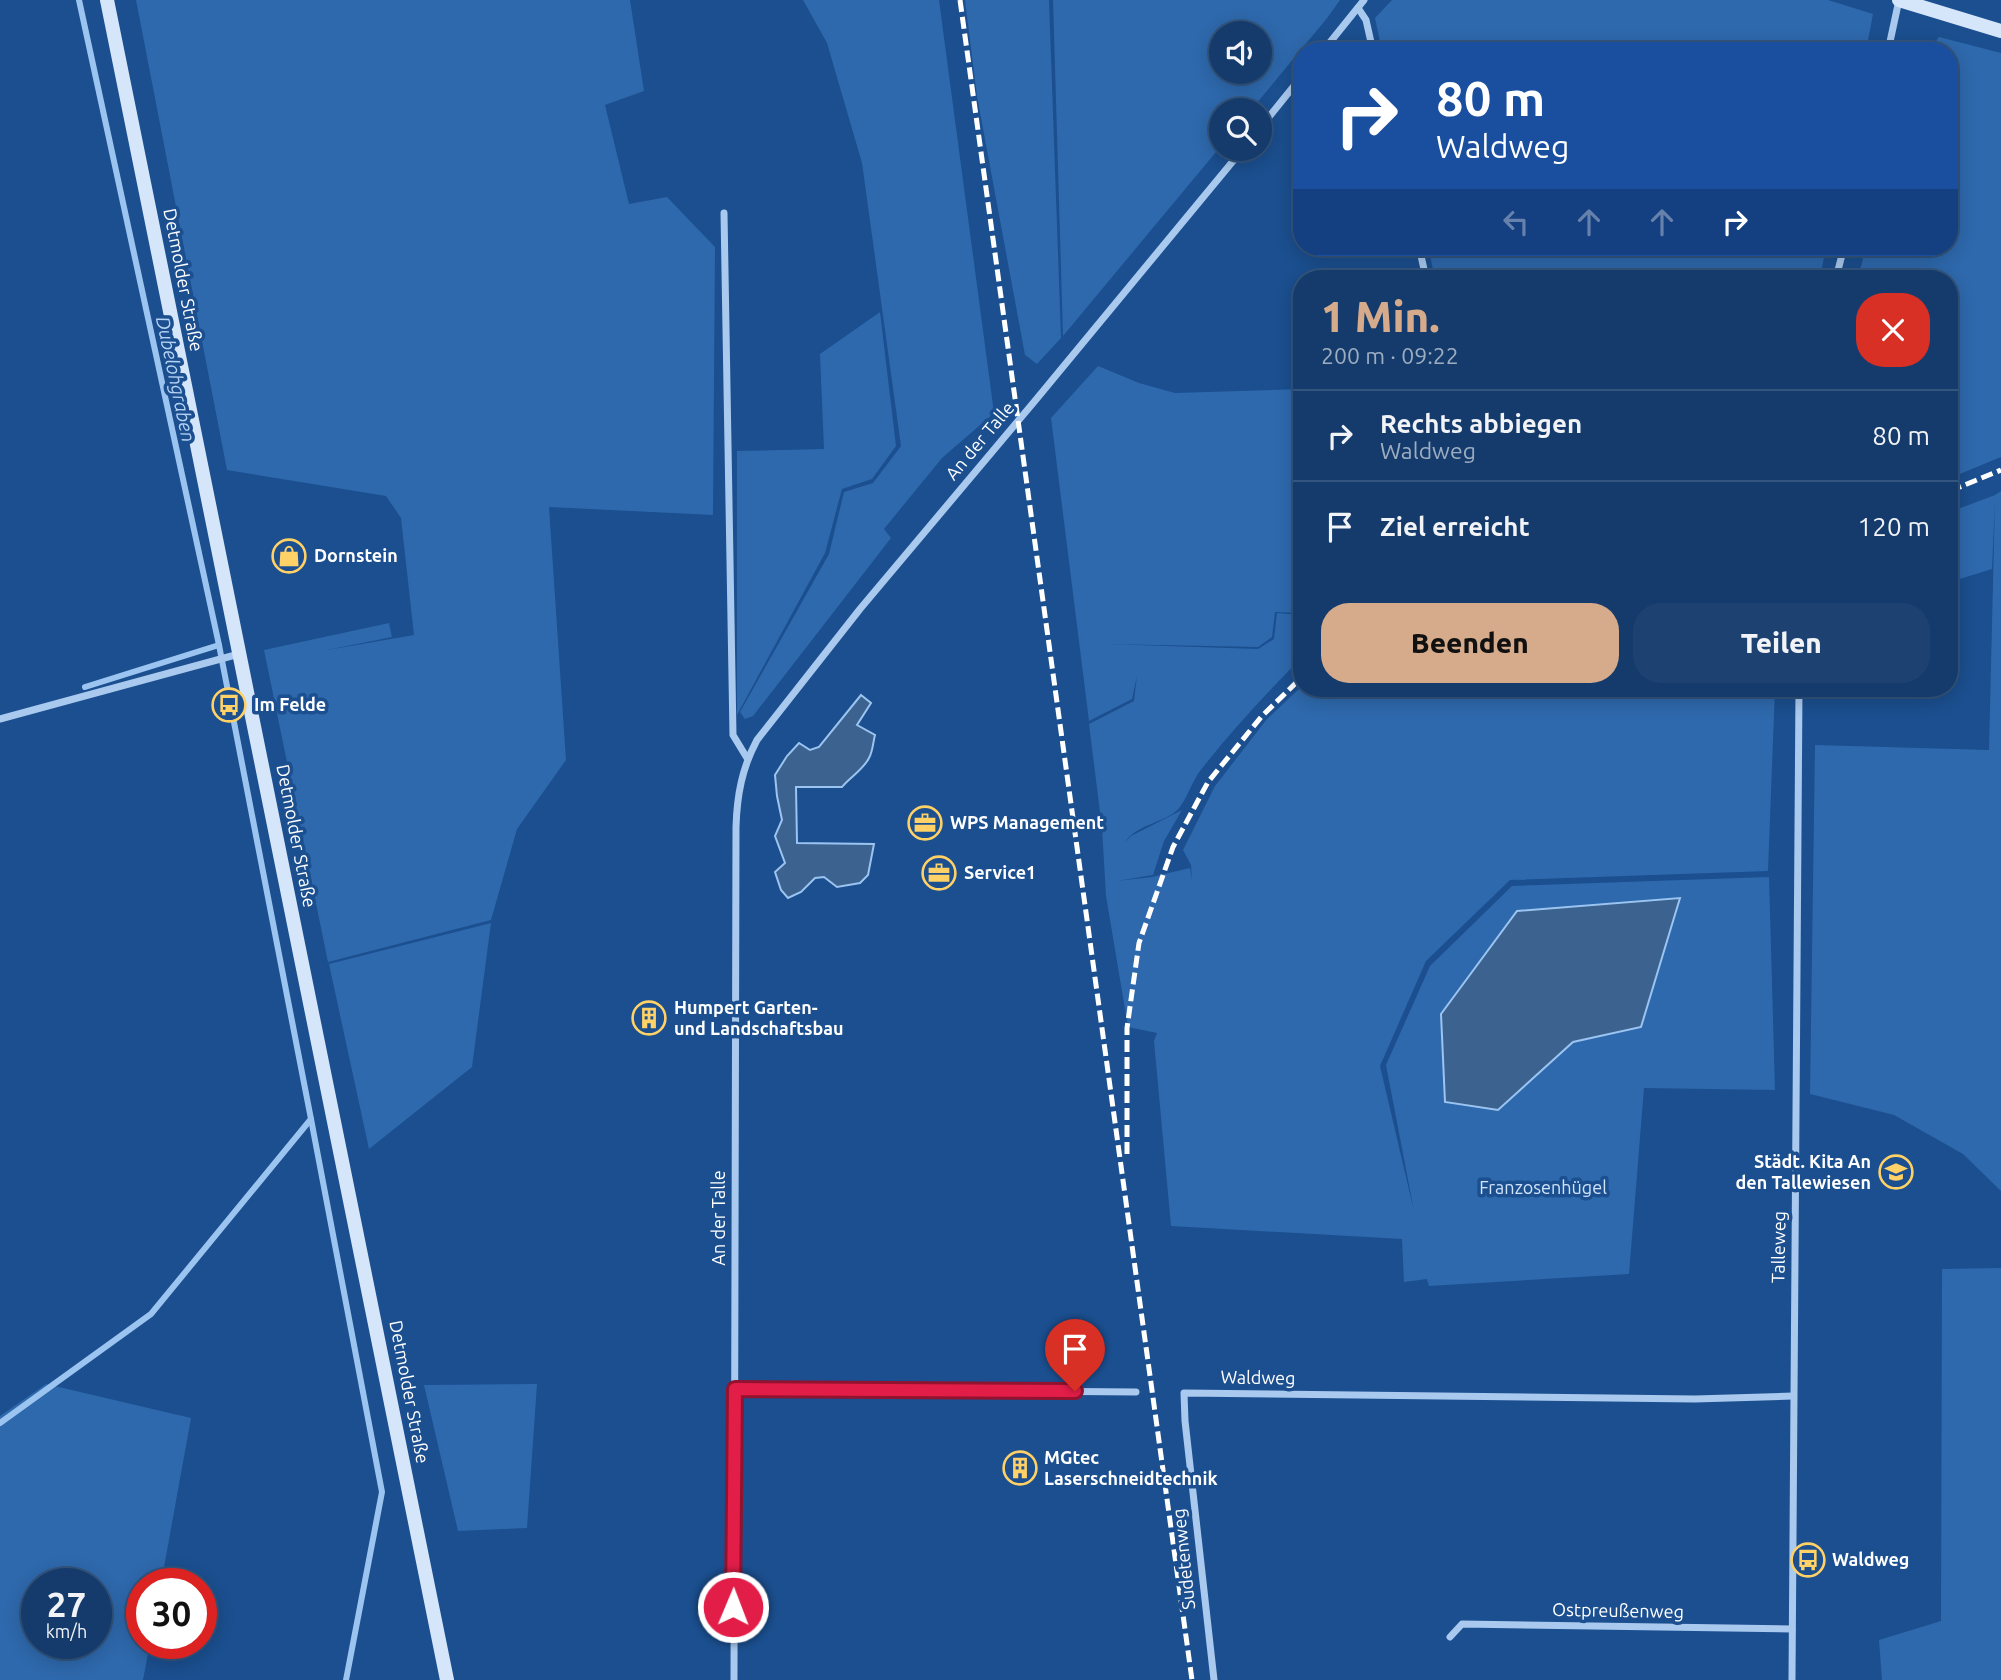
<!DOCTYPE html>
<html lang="de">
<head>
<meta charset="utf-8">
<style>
	:root { --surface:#143b6b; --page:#1d4271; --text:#f1f3f6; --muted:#9dadc1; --line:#33557e; --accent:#d6ab8b }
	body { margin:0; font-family:Ubuntu,sans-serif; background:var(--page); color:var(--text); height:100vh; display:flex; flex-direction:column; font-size:26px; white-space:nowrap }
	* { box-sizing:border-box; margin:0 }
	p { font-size:23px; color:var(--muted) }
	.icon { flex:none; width:38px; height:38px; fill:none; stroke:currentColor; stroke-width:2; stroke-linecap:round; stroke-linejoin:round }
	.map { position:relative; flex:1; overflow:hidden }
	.sheet { position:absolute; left:1293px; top:270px; width:665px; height:427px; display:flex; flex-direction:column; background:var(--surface); border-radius:28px; box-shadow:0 4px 18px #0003,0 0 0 2px var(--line) }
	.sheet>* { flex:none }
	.top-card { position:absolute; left:1293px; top:42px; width:665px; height:214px; border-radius:28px; box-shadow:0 4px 18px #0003,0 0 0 2px var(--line); background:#1a4fa0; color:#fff; overflow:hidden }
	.buttons { position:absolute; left:1209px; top:21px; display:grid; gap:14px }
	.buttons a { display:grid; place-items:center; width:63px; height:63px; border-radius:50%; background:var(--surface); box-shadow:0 4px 18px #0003,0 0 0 2px var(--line); font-size:35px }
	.speed { position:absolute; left:21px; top:1568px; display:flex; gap:14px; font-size:35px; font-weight:700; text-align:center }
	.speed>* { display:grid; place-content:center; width:91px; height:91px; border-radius:50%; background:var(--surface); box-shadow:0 4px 18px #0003,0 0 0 2px var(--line); line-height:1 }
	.speed small { font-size:18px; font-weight:400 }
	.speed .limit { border:10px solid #d22; background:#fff; color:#111 }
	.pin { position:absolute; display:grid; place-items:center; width:60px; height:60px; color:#fff; margin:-72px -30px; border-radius:50% 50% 50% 0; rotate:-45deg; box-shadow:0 0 7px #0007 }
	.pin .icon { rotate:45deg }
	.me { position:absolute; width:77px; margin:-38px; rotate:1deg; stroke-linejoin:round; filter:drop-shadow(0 0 5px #0008) }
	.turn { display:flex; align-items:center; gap:24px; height:147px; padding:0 28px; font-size:32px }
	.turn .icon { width:91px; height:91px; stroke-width:2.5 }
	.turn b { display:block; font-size:49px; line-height:60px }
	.lanes { display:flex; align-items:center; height:66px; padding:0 28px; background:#0003; justify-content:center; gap:35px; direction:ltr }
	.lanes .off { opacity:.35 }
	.round { display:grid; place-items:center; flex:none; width:74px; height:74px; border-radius:28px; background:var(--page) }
	.headline { display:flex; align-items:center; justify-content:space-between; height:119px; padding:0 28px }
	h1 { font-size:42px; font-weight:800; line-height:52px; color:var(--accent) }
	.button { display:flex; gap:14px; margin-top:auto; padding:14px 28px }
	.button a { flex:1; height:80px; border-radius:28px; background:var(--accent); color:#111; font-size:28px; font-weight:800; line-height:80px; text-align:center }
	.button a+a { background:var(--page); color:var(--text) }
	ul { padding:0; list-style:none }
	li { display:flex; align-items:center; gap:21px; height:91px; padding:0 28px; border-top:2px solid var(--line) }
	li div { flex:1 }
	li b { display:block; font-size:26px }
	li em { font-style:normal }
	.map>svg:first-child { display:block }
	.green { fill:#2e69ad; fill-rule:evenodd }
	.water { fill:#3c6290; stroke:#9cc4f0; stroke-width:2 }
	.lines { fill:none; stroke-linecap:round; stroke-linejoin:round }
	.stream { stroke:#9cc4f0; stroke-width:6 }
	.street { stroke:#a9c9ee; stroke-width:7 }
	.secondary { stroke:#d6e6fa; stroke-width:14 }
	.rail { stroke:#fff; stroke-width:5; stroke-dasharray:12 5; stroke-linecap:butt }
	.route-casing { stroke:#92132f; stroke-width:18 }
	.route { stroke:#e11d48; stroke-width:12 }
	.labels { text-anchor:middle; stroke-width:7; stroke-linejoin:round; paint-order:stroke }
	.street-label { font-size:18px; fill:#fff; stroke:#1b4f8f }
	.poi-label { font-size:18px; font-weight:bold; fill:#fff; stroke:#1b4f8f; text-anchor:start }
	.park-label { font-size:18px; fill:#cfe3fa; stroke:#1b4f8f }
	.water-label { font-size:19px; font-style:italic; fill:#b5d3f5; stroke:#1b4f8f }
</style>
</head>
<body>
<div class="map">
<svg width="2001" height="1680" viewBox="0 0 2001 1680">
	<rect width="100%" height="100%" fill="#1b4f8f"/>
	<g class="green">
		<polygon points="136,0 630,0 644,91 605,105 629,204 667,197 715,247 713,515 549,507 566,760 517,829 491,920 328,962 264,650 389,623 392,637 327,650 414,635 401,518 386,496 227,470"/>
		<polygon points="803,0 939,0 994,413 942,458 884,529 891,538 753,716 745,719 740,712 829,554 844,492 873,483 901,446 862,163 827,43"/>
		<polygon points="965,0 1049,0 1061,338 1037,364 1025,355 977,96"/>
		<path d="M1053,0H1340L1328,17L1251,110H1222L1221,146L1063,336ZM1222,33H1260V72H1222Z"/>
		<polygon points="1392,0 1828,0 1873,14 1866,51 1382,51 1375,18"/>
		<polygon points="1939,37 2001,53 2001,457 1950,478 1950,278 1858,278 1866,247 1950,247 1950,51 1929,51"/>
		<polygon points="1428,247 1826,247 1820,278 1435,278"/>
		<polygon points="880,312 896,446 872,479 842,489 825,553 737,715 737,451 824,449 820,354"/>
		<path d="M1098,366L1139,383L1175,393L1302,389V613L1275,612L1272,637L1258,647L1106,644L1258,649L1274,639L1277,613L1302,615V657C1266,694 1232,730 1200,771C1192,781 1185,805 1175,812C1159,824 1137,825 1125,842L1131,836L1182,810L1164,841L1153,875L1117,881L1152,877L1190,868L1192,881L1191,865L1183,850L1215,786L1267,719L1302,686V688H1775L1768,871L1510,880L1426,961L1380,1066L1414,1211L1386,1065L1430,966L1512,886L1769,877L1775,1090L1644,1088L1629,1274L1429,1286L1427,1279L1404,1282L1402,1239L1171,1226L1154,1041L1157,1033L1128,1027L1106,896L1102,828L1089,724L1134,701L1137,676L1132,699L1089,721L1051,418ZM1679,898L1641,1027L1573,1042Z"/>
		<polygon points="2001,491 2001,1191 1963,1154 1894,1115 1810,1094 1815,745 1989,750 1995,500 1992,569 1950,582 1950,512 1995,495"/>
		<polygon points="491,923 472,1067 369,1149 329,964"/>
		<polygon points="2001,1268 2001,1680 1882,1680 1879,1640 1941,1621 1942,1269"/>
		<path d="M46,1384L191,1418L161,1584H142V1643H150L143,1680H0V1416ZM37,1584H96V1643H37Z"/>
		<polygon points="537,1384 527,1528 458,1531 424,1385"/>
	</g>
	<g class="water">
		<path d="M861,695L871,703L857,725L875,735C873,742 873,751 869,758C863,770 850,777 842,787H796L797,843L874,844L868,875L860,883L837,887L824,877L815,878L801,892L788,898L781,890L775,872L785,863L775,836L782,820L777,796L775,775L787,756L799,743L810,750L819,747Z"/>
		<polygon points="1680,898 1641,1027 1573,1042 1498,1110 1445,1102 1441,1014 1517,911"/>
	</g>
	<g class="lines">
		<g class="stream">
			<polyline points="85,687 219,645"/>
			<polyline points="311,1119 382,1492 346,1680"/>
			<polyline points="0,1423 151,1314 311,1119 219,645 79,0"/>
		</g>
		<g class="street">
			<polyline points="1358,8 1366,20 1373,51"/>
			<polyline points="1323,51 1364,0"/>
			<polyline points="1888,51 1899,0"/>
			<polyline points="1260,128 1302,76"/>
			<polyline points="724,213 733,735 747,758"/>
			<polyline points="1419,247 1426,278"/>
			<polyline points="1836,278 1844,247"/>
			<polyline points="0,719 239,654"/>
			<polyline points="735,1389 1136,1392"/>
			<polyline points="1450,1637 1462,1624 1792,1629"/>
			<path d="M734,1680L736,827C737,795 742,768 757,740L860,609L1034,402L1243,149"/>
			<polyline points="1214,1680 1185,1421 1184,1393 1695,1399 1793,1396"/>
			<polyline points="1792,1680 1799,688"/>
		</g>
		<g class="secondary">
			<polyline points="107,0 447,1680"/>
			<polyline points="1899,0 2001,31"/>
		</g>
		<g class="rail">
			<polyline points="960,0 1192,1680"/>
			<polyline points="1950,491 2001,470"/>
			<polyline points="1127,1154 1127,1028 1139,943 1173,847 1208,782 1262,716 1302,677"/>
		</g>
	</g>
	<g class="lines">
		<defs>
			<polyline id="route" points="733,1607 735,1389 1075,1391"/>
		</defs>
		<use href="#route" class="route-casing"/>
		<use href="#route" class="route"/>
	</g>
	<defs>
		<symbol id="shop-ring" viewBox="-11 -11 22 22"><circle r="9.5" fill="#1b4f8f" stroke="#ffd166" stroke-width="1.5"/><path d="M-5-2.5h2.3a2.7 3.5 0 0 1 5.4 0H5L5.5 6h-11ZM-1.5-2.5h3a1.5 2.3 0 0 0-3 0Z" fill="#ffd166"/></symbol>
		<symbol id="bus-ring" viewBox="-11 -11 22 22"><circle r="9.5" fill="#1b4f8f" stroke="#ffd166" stroke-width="1.5"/><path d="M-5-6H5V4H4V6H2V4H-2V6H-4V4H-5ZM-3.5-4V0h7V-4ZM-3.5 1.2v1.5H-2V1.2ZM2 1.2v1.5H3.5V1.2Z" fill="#ffd166"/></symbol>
		<symbol id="office-ring" viewBox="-11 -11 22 22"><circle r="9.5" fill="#1b4f8f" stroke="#ffd166" stroke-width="1.5"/><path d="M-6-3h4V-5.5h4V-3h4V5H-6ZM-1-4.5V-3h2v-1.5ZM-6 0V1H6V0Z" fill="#ffd166"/></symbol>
		<symbol id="building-ring" viewBox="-11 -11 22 22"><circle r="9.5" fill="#1b4f8f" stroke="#ffd166" stroke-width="1.5"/><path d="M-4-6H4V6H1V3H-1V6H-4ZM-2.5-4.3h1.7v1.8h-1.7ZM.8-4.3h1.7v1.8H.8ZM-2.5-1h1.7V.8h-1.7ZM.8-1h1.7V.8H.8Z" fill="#ffd166"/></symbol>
		<symbol id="school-ring" viewBox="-11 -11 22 22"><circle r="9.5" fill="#1b4f8f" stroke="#ffd166" stroke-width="1.5"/><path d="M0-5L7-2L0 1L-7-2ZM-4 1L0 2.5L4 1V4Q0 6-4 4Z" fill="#ffd166"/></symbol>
	</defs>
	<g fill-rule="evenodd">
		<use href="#shop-ring" x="270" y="537" width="38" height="38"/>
		<use href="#bus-ring" x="210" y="686" width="38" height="38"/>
		<use href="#office-ring" x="906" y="804" width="38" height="38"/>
		<use href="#office-ring" x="920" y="854" width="38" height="38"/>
		<use href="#building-ring" x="630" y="999" width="38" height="38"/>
		<use href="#school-ring" x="1877" y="1153" width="38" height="38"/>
		<use href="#building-ring" x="1001" y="1449" width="38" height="38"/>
		<use href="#bus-ring" x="1789" y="1541" width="38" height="38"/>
	</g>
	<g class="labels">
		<g class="street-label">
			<text transform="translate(183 280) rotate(79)" y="6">Detmolder Straße</text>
			<text transform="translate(980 441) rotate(-50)" y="6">An der Talle</text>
			<text transform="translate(296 836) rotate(79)" y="6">Detmolder Straße</text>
			<text transform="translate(719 1218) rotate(-90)" y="6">An der Talle</text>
			<text transform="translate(1779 1247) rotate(-89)" y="6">Talleweg</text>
			<text transform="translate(1258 1378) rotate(1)" y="6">Waldweg</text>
			<text transform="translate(409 1392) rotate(79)" y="6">Detmolder Straße</text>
			<text transform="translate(1184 1559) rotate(-96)" y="6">Sudetenweg</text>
			<text transform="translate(1618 1611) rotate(1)" y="6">Ostpreußenweg</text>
		</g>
		<g class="poi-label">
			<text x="314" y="562">Dornstein</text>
			<text x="254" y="711">Im Felde</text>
			<text x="950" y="829">WPS Management</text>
			<text x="964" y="879">Service1</text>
			<text x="674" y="1014">Humpert Garten-<tspan x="674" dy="21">und Landschaftsbau</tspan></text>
			<text x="1871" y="1168" text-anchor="end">Städt. Kita An<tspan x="1871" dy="21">den Tallewiesen</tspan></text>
			<text x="1044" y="1464">MGtec<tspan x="1044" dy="21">Laserschneidtechnik</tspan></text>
			<text x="1832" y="1566">Waldweg</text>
		</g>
		<g class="park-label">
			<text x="1543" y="1194">Franzosenhügel</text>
		</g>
		<g class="water-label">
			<text transform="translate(176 379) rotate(78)" y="7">Dubelohgraben</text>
		</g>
	</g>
</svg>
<div class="buttons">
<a><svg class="icon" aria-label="sound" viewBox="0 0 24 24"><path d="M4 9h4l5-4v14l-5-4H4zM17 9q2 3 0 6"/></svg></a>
<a><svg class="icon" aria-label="search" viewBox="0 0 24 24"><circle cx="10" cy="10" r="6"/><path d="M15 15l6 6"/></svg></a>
</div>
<div class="speed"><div>27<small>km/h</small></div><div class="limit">30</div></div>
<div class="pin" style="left:1075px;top:1391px;background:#d93025"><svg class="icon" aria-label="arrive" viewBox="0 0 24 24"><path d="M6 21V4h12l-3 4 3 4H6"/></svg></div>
<svg class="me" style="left:733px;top:1607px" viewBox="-20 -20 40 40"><circle r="17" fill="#e11d48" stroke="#fff" stroke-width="3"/><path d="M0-11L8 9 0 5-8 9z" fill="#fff"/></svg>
<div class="top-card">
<div class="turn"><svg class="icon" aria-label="right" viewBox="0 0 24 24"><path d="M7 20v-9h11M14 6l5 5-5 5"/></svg><div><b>80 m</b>Waldweg</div></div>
<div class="lanes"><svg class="icon off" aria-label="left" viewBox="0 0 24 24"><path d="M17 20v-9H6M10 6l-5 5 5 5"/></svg><svg class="icon off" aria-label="ahead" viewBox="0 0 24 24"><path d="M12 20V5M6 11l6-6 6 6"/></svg><svg class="icon off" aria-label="ahead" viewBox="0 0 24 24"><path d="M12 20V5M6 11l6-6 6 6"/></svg><svg class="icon" aria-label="right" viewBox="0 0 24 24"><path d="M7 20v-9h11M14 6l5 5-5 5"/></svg></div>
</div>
<section class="sheet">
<div class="headline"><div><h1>1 Min.</h1><p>200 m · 09:22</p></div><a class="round" style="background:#d93025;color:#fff"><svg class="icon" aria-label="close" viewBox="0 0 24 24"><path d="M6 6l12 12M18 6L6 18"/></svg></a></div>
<ul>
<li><svg class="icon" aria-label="right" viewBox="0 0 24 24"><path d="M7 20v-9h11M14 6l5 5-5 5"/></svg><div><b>Rechts abbiegen</b><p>Waldweg</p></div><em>80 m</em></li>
<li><svg class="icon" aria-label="arrive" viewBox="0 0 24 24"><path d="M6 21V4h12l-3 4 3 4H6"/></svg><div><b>Ziel erreicht</b></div><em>120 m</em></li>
</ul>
<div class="button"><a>Beenden</a><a>Teilen</a></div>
</section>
</div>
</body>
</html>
